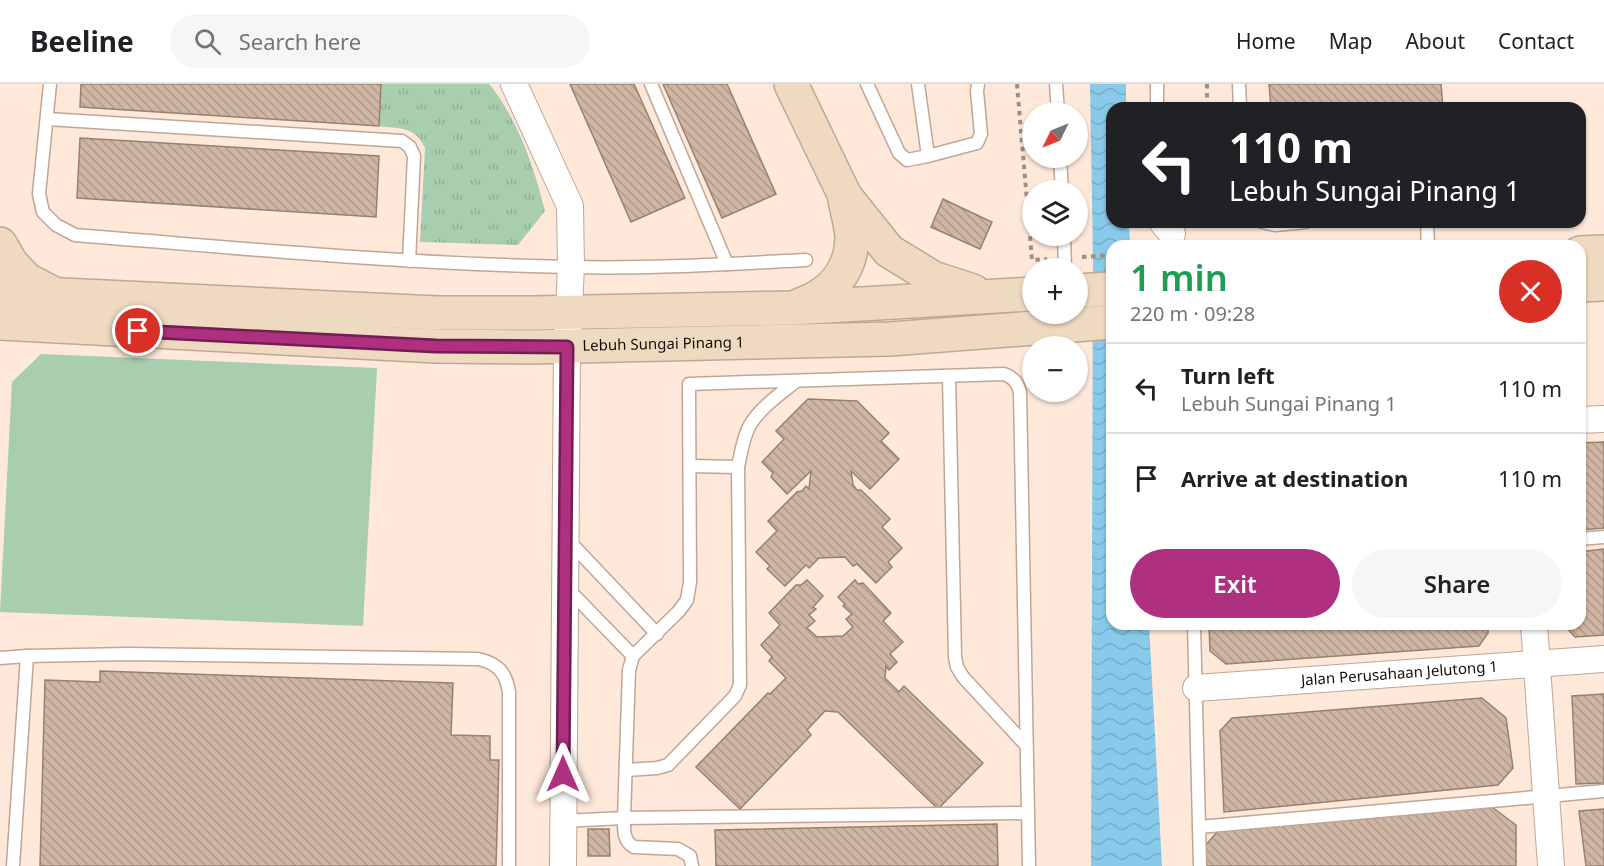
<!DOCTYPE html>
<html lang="en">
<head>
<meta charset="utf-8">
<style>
	:root { --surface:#fff; --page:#f6f6f6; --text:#202124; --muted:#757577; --line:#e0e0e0; --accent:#ae307f }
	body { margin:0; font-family:"Noto Sans",sans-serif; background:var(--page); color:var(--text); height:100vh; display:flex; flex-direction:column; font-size:22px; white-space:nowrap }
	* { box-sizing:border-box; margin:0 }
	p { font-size:20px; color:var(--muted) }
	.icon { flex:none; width:33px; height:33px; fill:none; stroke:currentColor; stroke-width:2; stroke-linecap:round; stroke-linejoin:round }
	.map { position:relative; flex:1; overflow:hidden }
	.side { position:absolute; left:1106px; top:156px; width:480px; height:390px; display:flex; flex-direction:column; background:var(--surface); border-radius:18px; box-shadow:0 2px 4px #0004 }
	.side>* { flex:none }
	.banner { position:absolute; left:1106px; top:18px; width:480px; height:126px; border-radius:18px; box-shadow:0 2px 4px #0004; background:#202124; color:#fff; overflow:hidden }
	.needle { width:39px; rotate:227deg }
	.controls { position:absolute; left:1022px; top:18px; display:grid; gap:12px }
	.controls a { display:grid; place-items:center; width:66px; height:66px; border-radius:50%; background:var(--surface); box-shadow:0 2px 4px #0004; font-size:30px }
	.pin { position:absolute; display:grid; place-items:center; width:51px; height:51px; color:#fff; margin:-26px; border:3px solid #fff; border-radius:50%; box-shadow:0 2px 6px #0007 }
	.me { position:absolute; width:66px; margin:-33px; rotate:0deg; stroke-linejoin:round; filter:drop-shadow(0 0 4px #0008) }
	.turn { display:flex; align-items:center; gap:21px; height:126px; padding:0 24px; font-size:27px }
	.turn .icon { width:78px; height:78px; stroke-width:2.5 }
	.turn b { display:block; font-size:42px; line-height:51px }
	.round { display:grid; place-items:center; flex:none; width:63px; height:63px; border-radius:32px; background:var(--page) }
	.head { display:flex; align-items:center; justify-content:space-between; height:102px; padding:0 24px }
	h1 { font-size:36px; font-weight:600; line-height:45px; color:#1e9e55 }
	.primary-button { display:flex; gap:12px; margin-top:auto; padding:12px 24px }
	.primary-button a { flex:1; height:69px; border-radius:36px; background:var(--accent); color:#fff; font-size:24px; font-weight:600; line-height:69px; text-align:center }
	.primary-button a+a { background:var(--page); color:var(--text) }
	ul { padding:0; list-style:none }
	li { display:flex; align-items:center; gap:18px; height:90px; padding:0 24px; border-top:2px solid var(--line) }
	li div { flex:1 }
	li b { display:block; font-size:22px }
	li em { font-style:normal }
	header { display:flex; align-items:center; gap:36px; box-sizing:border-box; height:84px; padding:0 30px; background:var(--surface); border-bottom:2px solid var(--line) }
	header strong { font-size:28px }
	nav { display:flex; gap:33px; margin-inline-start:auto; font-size:21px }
	.search { width:420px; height:54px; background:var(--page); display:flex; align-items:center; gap:15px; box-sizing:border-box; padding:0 21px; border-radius:33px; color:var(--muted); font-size:22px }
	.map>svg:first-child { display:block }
	.grass { fill:url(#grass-tufts) }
	.pitch { fill:#a8cdaf }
	.water { fill:url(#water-waves) }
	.building { fill:url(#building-back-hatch); stroke:#98806f; stroke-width:1.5 }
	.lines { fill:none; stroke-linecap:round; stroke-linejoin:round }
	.lane-casing { stroke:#c0a695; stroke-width:15 }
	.street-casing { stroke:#c0a695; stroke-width:28 }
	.secondary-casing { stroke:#c0a695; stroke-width:36 }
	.path { stroke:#9f8e83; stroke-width:4; stroke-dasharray:4.5 4.5; stroke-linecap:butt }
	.lane { stroke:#fff; stroke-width:12 }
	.street { stroke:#fff; stroke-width:26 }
	.secondary { stroke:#eedac1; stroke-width:33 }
	.route-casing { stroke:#711f53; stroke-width:15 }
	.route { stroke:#ae307f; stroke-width:10 }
	.labels { text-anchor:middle; stroke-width:5; stroke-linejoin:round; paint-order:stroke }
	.street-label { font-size:15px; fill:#160d07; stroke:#fee8d9 }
</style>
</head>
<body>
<header>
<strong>Beeline</strong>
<div class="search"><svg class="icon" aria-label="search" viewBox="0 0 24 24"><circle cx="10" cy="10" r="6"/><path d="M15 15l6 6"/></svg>Search here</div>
<nav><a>Home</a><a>Map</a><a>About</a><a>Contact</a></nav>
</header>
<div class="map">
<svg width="1604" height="782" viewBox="0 0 1604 782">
	<defs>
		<pattern id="grass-tufts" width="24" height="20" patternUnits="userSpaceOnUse" patternTransform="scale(1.5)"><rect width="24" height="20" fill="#a8cdaf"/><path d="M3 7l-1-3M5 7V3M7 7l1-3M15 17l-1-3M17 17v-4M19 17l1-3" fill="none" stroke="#90af95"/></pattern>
		<pattern id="water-waves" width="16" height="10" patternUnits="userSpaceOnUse" patternTransform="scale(1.5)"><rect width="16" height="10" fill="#89caea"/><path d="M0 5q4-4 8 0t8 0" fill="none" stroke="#76acc7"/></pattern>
		<pattern id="building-back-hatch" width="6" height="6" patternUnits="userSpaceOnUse" patternTransform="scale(1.5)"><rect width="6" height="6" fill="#cfb5a3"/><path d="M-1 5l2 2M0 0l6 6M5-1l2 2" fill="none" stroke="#b19a8b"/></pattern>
	</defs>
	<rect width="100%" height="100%" fill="#fee8d9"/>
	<path class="grass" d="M381,0H489C518,35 534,83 545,127L518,161L420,158L425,64C415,42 400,45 379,42Z"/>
	<polygon class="pitch" points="41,270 377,284 363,542 0,528 12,298"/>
	<polygon class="water" points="1090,0 1126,0 1126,24 1112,24 1112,138 1129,138 1130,162 1112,162 1112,540 1149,540 1162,782 1091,782 1093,177"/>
	<g class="building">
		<polygon points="81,0 381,0 379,42 80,23"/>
		<polygon points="570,0 634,0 685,114 631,138"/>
		<polygon points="663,0 727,0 776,110 722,134"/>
		<polygon points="1269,0 1441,0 1443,24 1271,24"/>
		<polygon points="80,54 379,72 376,133 77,114"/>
		<polygon points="943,115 992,138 980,165 931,143"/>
		<polygon points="808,315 857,317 889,349 881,357 899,375 870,405 851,387 853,401 857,406 861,406 890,435 882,443 902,464 888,478 892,483 876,499 857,480 853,482 845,473 819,474 809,484 806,481 785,502 767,485 770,482 756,468 777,447 768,437 797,408 802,407 806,402 809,405 811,387 787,410 771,393 773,389 762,378 784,355 776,347"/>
		<polygon points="1604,358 1604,444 1580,446 1580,359"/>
		<polygon points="1604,465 1604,551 1575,553 1563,540 1580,540 1580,468"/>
		<polygon points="807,496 823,512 813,523 816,525 809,531 815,537 807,544 817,553 843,552 853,543 846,535 852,530 843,522 845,520 838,513 855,496 858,500 863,499 891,529 883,537 903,558 890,570 897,578 889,586 886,582 885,594 899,608 904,602 983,679 938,725 838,628 825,627 807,646 811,651 740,725 696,683 768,609 770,610 786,594 769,577 772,573 761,561 780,541 769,529 796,501 801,501"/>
		<polygon points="1209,540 1488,540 1488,549 1479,562 1226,580 1210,567"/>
		<polygon points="100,587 453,599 451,651 490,652 490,676 499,676 496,782 40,782 45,596 100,598"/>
		<polygon points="1604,610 1604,699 1576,700 1572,612"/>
		<polygon points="1482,614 1506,634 1513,684 1498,701 1224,728 1220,647 1232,634"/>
		<polygon points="1492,723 1516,741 1516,782 1206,782 1204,763 1219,746"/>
		<polygon points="1604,725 1604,782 1586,782 1579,727"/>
		<polygon points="997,740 998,782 716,782 715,746"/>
		<polygon points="588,745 609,745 610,772 588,772"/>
	</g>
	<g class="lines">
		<defs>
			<g id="lane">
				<path d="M50,0L39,110L43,128L56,141L75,151C240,164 404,180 570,183C648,185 727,180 806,176"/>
				<polyline points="651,0 727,180"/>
				<polyline points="867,0 899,69 907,76 928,72 977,59 981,50 977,7 978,0"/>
				<polyline points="918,0 928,72"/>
				<polyline points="1056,0 1058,28"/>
				<polyline points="1239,0 1240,24"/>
				<polyline points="1157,24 1157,0"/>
				<polyline points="47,35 402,57 410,63 414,72 409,177"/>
				<polyline points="1060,74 1062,106"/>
				<polyline points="1262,138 1275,141 1306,138"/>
				<polyline points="1427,138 1428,162"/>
				<polyline points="1064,152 1065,184"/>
				<polyline points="949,293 955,573 957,583 963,593 1025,660"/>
				<path d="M690,382L738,383C741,369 743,353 750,341C760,324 780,310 795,298"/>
				<polyline points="567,455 657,550"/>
				<polyline points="1580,455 1604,453"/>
				<polyline points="567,504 633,572"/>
				<polyline points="1194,540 1200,782"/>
				<polyline points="0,574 27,572"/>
				<polyline points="626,686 657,684 668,681 735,612 740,601 738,383"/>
				<polyline points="563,737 624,734 1027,729"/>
				<polyline points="1199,743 1604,707"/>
				<path d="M13,782L27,572L128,570L478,575C497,579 506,588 509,608V782"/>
				<path d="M692,782L690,772L678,765L634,763C623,757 624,746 624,734L629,586L633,572L679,527L687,516L690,498L689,300L1004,290C1014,294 1017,298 1020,308L1029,782"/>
			</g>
			<g id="street">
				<polyline points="514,0 570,122 571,183 567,263 563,782"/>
				<polyline points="1163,139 1172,150"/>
				<polyline points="1580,336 1604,335"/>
				<polyline points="1534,540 1551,782"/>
				<path id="s1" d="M1196,604L1604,575"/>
			</g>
			<g id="secondary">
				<polyline points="791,0 845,112 889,167 933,194 973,207"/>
				<polyline points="0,160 11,179 27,196 54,210"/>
				<polyline points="1580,169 1604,168"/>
				<polyline points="1580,201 1604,200"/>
				<polyline points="1077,207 1112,205"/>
				<polyline points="0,208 437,229 534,229 793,224 1032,210"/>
				<path d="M800,221C832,210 852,186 852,152C851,140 847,127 845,115"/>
				<path id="s2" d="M0,239L436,262L530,263L890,255L1112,238"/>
			</g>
		</defs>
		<use href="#lane" class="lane-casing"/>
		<use href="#street" class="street-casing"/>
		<use href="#secondary" class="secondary-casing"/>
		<g class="path">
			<polyline points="1017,0 1032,176 1047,175"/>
			<polyline points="1207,0 1207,24"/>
			<polyline points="1082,173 1112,171"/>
		</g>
		<use href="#lane" class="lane"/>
		<use href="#street" class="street"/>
		<use href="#secondary" class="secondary"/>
	</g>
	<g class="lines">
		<defs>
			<polyline id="route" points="138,247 436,262 567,263 563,690"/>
		</defs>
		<use href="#route" class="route-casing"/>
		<use href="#route" class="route"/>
	</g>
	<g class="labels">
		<g class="street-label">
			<text dy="5" stroke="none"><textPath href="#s2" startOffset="664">Lebuh Sungai Pinang 1</textPath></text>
			<text dy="5" stroke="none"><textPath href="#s1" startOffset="204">Jalan Perusahaan Jelutong 1</textPath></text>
		</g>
	</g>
</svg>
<div class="controls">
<a><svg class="needle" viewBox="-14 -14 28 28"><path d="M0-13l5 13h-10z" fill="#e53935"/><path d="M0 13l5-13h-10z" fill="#757577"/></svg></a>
<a><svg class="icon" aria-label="layers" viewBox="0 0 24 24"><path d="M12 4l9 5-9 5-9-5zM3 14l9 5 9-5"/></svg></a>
<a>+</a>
<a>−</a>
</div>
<div class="pin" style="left:138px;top:247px;background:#d93025"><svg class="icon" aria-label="arrive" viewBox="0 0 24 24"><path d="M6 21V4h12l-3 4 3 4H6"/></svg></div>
<svg class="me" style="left:563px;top:690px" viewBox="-20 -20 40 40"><path d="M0-17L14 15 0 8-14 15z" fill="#ae307f" stroke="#fff" stroke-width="4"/></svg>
<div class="banner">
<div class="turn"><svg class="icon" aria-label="left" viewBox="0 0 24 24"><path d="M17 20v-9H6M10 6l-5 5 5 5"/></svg><div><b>110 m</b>Lebuh Sungai Pinang 1</div></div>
</div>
<section class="side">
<div class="head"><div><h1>1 min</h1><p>220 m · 09:28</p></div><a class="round" style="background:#d93025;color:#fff"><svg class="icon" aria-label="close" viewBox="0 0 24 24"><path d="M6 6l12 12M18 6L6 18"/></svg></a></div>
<ul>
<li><svg class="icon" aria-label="left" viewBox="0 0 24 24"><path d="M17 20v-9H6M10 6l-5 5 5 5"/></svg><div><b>Turn left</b><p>Lebuh Sungai Pinang 1</p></div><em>110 m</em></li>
<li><svg class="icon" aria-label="arrive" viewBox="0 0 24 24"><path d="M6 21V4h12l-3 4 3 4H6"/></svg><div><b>Arrive at destination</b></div><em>110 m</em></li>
</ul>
<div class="primary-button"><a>Exit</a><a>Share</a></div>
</section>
</div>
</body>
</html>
